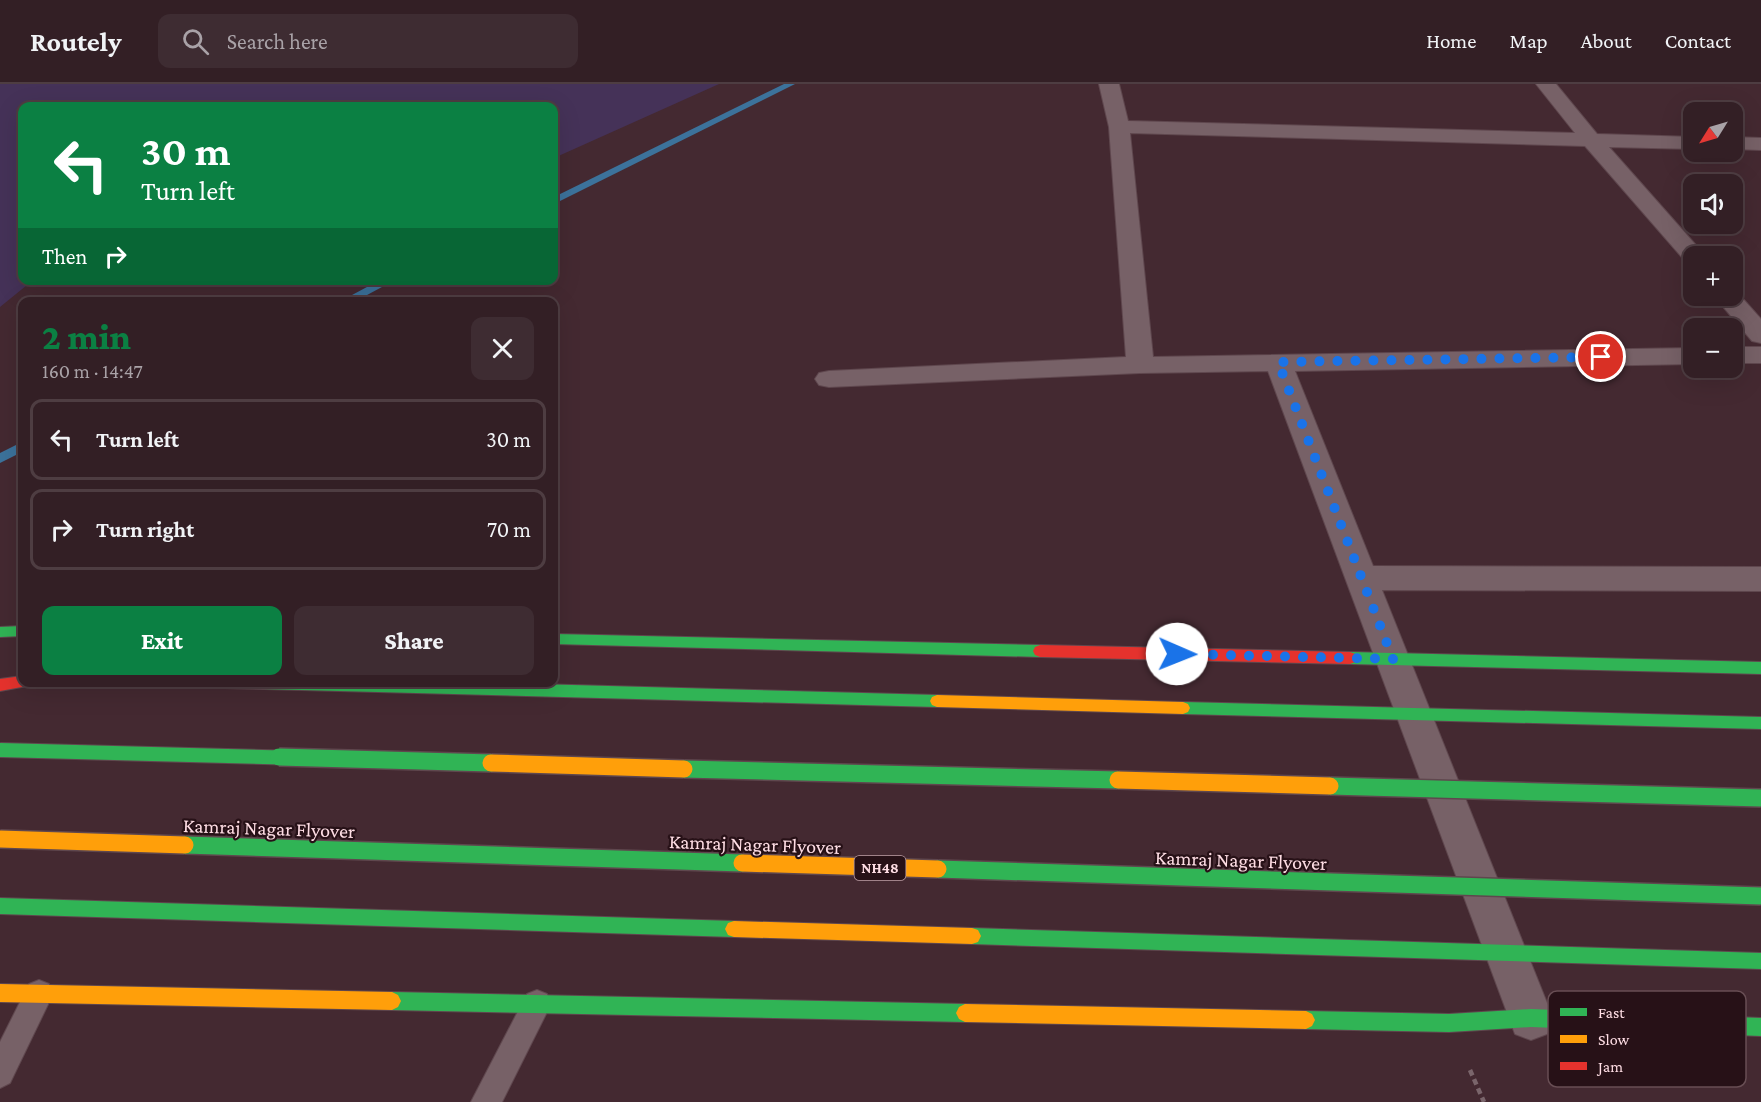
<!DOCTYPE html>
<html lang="en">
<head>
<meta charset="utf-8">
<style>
	:root { --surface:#331f25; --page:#3e2c32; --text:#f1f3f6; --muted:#a9a2a7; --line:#4e3d42; --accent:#0b8043 }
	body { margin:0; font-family:"Crimson Pro",serif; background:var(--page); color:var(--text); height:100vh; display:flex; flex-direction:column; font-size:22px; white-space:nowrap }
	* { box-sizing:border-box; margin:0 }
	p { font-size:20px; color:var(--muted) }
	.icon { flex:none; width:33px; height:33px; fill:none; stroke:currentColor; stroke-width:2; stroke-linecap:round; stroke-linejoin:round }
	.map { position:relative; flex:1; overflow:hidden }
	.sheet { position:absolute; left:18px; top:213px; width:540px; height:390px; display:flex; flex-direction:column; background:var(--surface); border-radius:12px; box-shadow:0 6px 24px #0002,0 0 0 2px var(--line) }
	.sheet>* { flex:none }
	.top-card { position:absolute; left:18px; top:18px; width:540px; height:183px; border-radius:12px; box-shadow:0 6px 24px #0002,0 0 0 2px var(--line); background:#0b8043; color:#fff; overflow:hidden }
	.needle { width:39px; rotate:233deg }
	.controls { position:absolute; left:1683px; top:18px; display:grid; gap:12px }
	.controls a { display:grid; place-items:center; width:60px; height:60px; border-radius:12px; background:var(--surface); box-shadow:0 6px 24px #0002,0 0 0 2px var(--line); font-size:30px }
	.pin { position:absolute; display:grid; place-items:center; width:51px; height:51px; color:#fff; margin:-26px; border:3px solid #fff; border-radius:50%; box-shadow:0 2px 6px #0007 }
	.me { position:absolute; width:66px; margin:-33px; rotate:91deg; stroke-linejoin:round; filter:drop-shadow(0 0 4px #0008) }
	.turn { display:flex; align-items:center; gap:21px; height:126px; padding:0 24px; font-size:27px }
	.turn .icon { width:78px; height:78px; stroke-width:2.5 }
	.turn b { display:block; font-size:42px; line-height:51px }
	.then { display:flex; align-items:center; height:57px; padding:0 24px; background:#0003; gap:12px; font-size:22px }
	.round { display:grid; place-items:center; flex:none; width:63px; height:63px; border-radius:12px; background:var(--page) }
	.overview { display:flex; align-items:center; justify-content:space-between; height:102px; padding:0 24px }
	h1 { font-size:36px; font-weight:800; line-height:45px; color:var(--accent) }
	.primary-button { display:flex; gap:12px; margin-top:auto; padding:12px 24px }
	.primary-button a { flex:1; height:69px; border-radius:12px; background:var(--accent); color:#fff; font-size:24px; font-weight:800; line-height:69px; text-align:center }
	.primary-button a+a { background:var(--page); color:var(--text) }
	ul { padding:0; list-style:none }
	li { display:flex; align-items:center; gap:18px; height:81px; margin:0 12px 9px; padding:0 12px; border:3px solid var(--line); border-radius:12px }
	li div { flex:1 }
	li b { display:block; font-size:22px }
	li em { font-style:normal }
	header { display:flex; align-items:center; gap:36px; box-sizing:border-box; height:84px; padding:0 30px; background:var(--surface); border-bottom:2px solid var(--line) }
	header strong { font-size:28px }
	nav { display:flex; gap:33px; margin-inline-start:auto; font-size:21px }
	.search { width:420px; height:54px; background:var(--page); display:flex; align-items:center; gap:15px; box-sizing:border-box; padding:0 21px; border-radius:12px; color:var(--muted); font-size:22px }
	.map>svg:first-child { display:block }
	.green { fill:#453258 }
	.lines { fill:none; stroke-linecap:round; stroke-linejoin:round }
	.stream { fill:#3c729b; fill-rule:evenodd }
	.lane-casing { stroke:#5f474e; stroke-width:2 }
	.street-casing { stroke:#5f474e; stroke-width:2 }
	.fast-casing { stroke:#5f474e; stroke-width:2 }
	.slow-casing { stroke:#5f474e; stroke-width:2 }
	.jam-casing { stroke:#5f474e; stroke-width:2 }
	.path { stroke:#7a656b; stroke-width:4.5; stroke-dasharray:6 4; stroke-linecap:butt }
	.lane { fill:#776167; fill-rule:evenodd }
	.street { fill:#776167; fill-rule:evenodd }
	.fast { fill:#30b455; fill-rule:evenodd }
	.slow { fill:#ff9f0a; fill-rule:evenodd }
	.jam { fill:#e5322d; fill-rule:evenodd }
	.fast-bridge-far1-casing { stroke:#5f474e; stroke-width:16; stroke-linecap:butt }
	.fast-bridge-casing { stroke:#5f474e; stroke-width:20; stroke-linecap:butt }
	.slow-bridge-casing { stroke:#5f474e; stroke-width:20; stroke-linecap:butt }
	.fast-bridge-far1 { stroke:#30b455; stroke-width:14 }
	.fast-bridge { stroke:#30b455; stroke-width:17 }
	.slow-bridge { stroke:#ff9f0a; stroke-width:17 }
	.route { stroke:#1a73e8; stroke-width:10; stroke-dasharray:0 18 }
	.labels { text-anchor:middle; stroke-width:4.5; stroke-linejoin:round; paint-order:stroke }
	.shield { fill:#271117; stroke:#bea0a6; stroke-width:1.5 }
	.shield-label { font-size:15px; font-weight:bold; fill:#fedde4 }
	.near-street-label { font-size:20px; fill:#fedde4; stroke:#271117 }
	.key { fill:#271117; stroke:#684e54; stroke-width:1.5 }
	.key-label { font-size:16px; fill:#fedde4 }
</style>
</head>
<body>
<header>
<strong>Routely</strong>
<div class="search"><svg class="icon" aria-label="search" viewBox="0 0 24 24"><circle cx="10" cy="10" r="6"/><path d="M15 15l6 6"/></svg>Search here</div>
<nav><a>Home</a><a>Map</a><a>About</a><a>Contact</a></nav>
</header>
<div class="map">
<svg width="1761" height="1018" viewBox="0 0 1761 1018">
	<rect width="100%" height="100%" fill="#442931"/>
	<polygon class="green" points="0,0 719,0 554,74 554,22 22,22 22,196 32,197 0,223"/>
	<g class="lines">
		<g class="stream">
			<polygon points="784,0 795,0 554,120 554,113"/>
			<polygon points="380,196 395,196 354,218 339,218"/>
			<polygon points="22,358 22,368 0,379 0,369"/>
		</g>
		<defs>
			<g id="lane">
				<polygon points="39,896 49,900 53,910 10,999 0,1004 0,958 29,900"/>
				<polygon points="537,906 547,910 551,920 502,1018 471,1018 527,910"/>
			</g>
			<g id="street">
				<polygon points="1099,0 1119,0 1128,37 1575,49 1536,0 1556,0 1597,50 1694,53 1694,65 1609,63 1702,168 1706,172 1694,172 1694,180 1686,178 1585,62 1130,49 1153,273 1694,264 1694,280 1295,287 1373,482 1761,483 1761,507 1382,506 1553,934 1547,950 1531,956 1515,950 1268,287 1140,289 829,303 819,301 815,295 819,289 829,287 1126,273 1109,43"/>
				<polygon points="1732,53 1761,54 1761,66 1732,65"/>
				<polygon points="1732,206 1736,207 1761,235 1761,259 1752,257 1714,212 1732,212"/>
				<rect x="1732" y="263" width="29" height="16"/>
			</g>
			<g id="fast">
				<polygon points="22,542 22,552 0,553 0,543"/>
				<polygon points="554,550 1040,561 1045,563 1047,567 1045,571 1040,573 554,560"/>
				<polygon points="1350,568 1761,578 1761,590 1350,580 1345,578 1343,574 1345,570"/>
				<polygon points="218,598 462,598 937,611 942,613 944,617 942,621 937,623 225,604 220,602"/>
				<polygon points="1183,618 1761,633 1761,645 1183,630 1178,628 1176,624 1178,620"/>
				<polygon points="0,814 734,837 740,839 743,845 740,851 734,853 0,830"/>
				<polygon points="972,844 1761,869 1761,885 972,860 966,858 963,852 966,846"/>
				<polygon points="392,908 965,920 971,923 974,929 971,935 965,938 392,926 386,923 383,917 386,911"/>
				<polygon points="1531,925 1761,934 1761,952 1531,943 1449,948 1306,945 1300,942 1297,936 1300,930 1306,927 1449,930"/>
			</g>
			<g id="slow">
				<polygon points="937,611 1183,618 1188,620 1190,624 1188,628 1183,630 937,623 932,621 930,617 932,613"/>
				<polygon points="734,837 972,844 978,846 981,852 978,858 972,860 734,853 728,851 725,845 728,839"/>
				<polygon points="0,900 392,908 398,911 401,917 398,923 392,926 0,918"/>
				<polygon points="965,920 1306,927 1312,930 1315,936 1312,942 1306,945 965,938 959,935 956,929 959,923"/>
			</g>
			<g id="jam">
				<polygon points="1040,561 1350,568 1355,570 1357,574 1355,578 1350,580 1040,573 1035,571 1033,567 1035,563"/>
				<polygon points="22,592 22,598 29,598 27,602 0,607 0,595"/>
			</g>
		</defs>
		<use href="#lane" class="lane-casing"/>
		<use href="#street" class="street-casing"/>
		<use href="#fast" class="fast-casing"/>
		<use href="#slow" class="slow-casing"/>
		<use href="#jam" class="jam-casing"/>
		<polyline class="path" points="1470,986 1484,1018"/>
		<use href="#lane" class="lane"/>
		<use href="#street" class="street"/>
		<use href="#fast" class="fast"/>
		<use href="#slow" class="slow"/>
		<use href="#jam" class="jam"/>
		<defs>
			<polyline id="fast-bridge-far1" points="0,666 336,675"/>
			<g id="fast-bridge">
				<polyline points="279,673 491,679"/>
				<polyline points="684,685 1118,696"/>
				<polyline points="1330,702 1761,714"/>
				<polyline points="185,761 742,779"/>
				<polyline points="938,785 1761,812"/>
			</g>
			<g id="slow-bridge">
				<polyline points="491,679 684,685"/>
				<polyline points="1118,696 1330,702"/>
				<polyline points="0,755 185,761"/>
				<polyline points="742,779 938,785"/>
			</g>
		</defs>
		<use href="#fast-bridge-far1" class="fast-bridge-far1-casing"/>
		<use href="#fast-bridge" class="fast-bridge-casing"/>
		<use href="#slow-bridge" class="slow-bridge-casing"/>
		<use href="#fast-bridge-far1" class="fast-bridge-far1"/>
		<use href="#fast-bridge" class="fast-bridge"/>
		<use href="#slow-bridge" class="slow-bridge"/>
	</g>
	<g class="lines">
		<polyline class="route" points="1177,570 1393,575 1278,278 1601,273"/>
	</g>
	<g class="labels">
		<rect class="shield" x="854.5" y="772" width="51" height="24" rx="4.5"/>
		<g class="shield-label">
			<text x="880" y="789">NH48</text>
		</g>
		<g class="near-street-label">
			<text transform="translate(269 744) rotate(2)" y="7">Kamraj Nagar Flyover</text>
			<text transform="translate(755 760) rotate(2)" y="7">Kamraj Nagar Flyover</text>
			<text transform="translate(1241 776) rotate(2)" y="7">Kamraj Nagar Flyover</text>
		</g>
	</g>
	<rect x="1548" y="907" width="198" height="96" rx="9" class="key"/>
	<rect x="1560" y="924" width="27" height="8" fill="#30b455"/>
	<rect x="1560" y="951" width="27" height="8" fill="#ff9f0a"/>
	<rect x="1560" y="978" width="27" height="8" fill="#e5322d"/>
	<g class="key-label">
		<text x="1598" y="934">Fast</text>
		<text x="1598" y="961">Slow</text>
		<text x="1598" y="988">Jam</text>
	</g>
</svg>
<div class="controls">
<a><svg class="needle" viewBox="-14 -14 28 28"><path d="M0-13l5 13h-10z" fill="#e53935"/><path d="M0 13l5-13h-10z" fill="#a9a2a7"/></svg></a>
<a><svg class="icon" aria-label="sound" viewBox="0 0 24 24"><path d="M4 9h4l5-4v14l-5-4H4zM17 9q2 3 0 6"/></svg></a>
<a>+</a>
<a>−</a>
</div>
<div class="pin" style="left:1601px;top:273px;background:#d93025"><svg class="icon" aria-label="arrive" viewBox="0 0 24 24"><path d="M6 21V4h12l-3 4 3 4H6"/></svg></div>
<svg class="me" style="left:1177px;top:570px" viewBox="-20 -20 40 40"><circle r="19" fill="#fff"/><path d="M0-13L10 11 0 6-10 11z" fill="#1a73e8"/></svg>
<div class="top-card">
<div class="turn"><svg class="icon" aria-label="left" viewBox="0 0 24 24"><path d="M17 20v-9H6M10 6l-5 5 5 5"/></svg><div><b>30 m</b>Turn left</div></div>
<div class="then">Then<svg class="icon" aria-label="right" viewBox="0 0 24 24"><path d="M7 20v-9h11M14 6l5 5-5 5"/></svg></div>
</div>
<section class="sheet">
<div class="overview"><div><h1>2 min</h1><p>160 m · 14:47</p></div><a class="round"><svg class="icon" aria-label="close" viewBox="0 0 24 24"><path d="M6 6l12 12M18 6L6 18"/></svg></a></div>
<ul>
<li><svg class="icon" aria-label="left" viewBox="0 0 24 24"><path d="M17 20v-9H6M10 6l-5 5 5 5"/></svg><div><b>Turn left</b></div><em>30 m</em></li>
<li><svg class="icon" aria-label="right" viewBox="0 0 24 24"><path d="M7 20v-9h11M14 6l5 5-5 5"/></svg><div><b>Turn right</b></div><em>70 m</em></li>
</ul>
<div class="primary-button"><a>Exit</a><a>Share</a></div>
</section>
</div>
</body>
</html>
